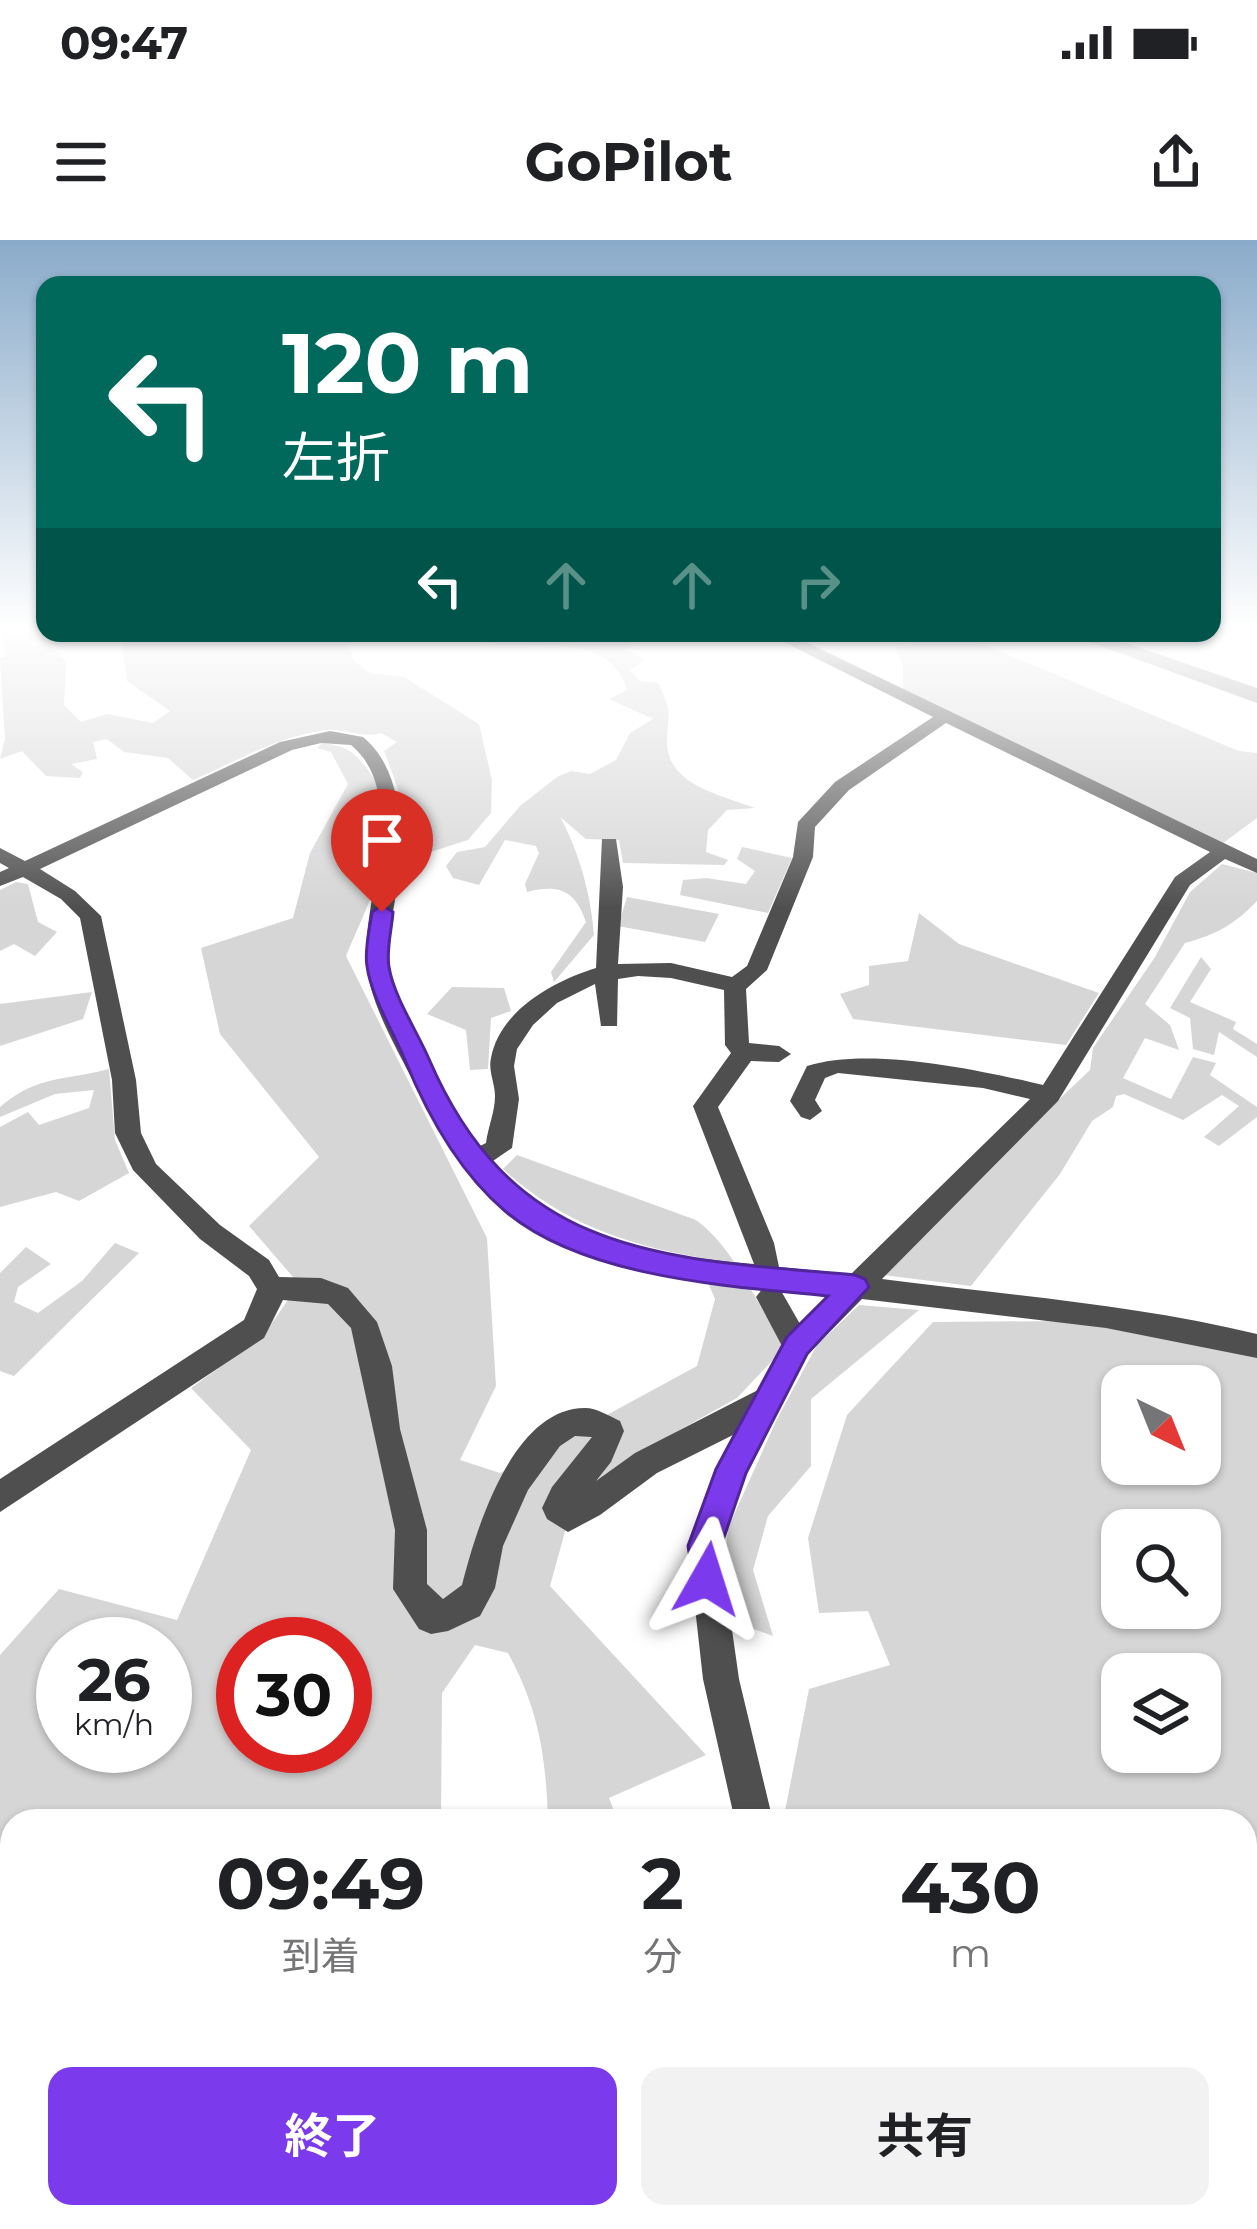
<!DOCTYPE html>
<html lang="ja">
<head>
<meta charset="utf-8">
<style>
	:root { --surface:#fff; --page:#f2f2f2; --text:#202124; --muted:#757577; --accent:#7c3aed }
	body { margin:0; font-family:Montserrat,"Noto Sans JP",sans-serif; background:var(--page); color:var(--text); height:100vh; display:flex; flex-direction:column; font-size:45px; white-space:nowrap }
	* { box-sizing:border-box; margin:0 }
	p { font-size:39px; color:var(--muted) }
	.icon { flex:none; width:66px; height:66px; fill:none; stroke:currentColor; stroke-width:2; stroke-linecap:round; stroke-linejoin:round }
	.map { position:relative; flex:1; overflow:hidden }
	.details { position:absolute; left:0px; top:1569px; width:1257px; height:420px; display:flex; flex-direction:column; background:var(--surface); border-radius:36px 36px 0 0; box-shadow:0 3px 9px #0004 }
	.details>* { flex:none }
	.top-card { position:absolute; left:36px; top:36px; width:1185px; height:366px; border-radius:24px; box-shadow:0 3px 9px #0004; background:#00695c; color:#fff; overflow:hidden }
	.needle { width:78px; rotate:137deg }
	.controls { position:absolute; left:1101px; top:1125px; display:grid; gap:24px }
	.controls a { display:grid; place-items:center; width:120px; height:120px; border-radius:24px; background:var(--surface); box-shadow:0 3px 9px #0004; font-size:60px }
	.speed { position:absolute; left:36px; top:1377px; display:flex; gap:24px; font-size:60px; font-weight:700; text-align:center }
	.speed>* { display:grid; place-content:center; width:156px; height:156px; border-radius:50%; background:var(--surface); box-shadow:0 3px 9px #0004; line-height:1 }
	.speed small { font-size:30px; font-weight:400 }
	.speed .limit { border:18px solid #d22; background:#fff; color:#111 }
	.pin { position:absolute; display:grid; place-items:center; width:102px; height:102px; color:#fff; margin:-123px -51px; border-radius:50% 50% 50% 0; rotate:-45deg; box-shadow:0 0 12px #0007 }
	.pin .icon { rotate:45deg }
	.me { position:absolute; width:132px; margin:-66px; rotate:6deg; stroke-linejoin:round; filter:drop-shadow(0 0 9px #0008) }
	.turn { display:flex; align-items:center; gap:42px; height:252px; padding:0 48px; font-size:54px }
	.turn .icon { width:156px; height:156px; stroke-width:2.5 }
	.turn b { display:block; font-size:84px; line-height:102px }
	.lanes { display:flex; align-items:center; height:114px; padding:0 48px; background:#0003; justify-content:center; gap:60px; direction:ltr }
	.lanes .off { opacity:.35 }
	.eta { display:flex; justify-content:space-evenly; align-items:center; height:204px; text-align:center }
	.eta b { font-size:72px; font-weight:700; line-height:84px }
	.cta { display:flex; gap:24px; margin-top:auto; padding:24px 48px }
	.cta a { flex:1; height:138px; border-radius:24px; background:var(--accent); color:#fff; font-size:48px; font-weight:700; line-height:138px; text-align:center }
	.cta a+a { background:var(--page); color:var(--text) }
	.status { display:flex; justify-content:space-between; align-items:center; height:84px; padding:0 60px; background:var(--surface); direction:ltr }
	.status svg { height:33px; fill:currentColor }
	header { display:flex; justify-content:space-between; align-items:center; height:156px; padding:0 48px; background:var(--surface); font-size:54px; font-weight:700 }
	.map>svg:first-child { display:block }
	.green { fill:#d6d6d6; fill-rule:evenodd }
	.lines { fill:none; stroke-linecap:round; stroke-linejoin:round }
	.river { fill:#9d9d9d; fill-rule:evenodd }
	.minor { fill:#4f4f4f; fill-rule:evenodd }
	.route { fill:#7c3aed; stroke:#51269a; stroke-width:3 }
</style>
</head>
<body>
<div class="status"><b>09:47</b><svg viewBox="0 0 49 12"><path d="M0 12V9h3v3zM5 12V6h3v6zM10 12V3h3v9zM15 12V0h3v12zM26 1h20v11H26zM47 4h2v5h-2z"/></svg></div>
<header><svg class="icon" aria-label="menu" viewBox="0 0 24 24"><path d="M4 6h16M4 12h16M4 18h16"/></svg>GoPilot<svg class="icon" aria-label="share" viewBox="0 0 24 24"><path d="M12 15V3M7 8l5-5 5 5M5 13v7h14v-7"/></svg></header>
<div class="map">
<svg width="1257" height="1989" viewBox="0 0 1257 1989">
	<rect width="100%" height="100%" fill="#fff"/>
	<g class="green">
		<path d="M0,390H35L66,422L64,465L81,482L107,474L153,483L170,471L127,441L122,405L140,393L346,397L354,421L370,433L404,437L479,484L492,540L491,573L468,600L424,614L403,645L401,618L409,578L384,511L397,502L381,493C362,499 347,488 326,490C279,496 236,521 193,540L168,518L124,512L107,499L93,502L97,519L71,524L83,532L80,538L46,536L22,511L0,519L5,499L0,418L7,416Z"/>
		<path d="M456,393H611L634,405L626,409L645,420L630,430L640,441L658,443C671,469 669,469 667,497C664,545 719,554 755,568L727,570L708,590L706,612L728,620L724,625L623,623L619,600L586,599L560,577C579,611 591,655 594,695L554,742L551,732L586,682C575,650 559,644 527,652L525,644L539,613L536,606L505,600L479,645L453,638L446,626L457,612L485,607L520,566L557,537L571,531L590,534L616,520L630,493L653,479L609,459L627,450C612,396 544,405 502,405C486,404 471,398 456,393Z"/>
		<polygon points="882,393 956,393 1239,511 1257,513 1257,578 1219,606 903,451 903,426 895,408 915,403"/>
		<path d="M322,503C346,506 354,511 368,530C410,587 370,659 346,716L487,998L496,1146L460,1220L500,1233L697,1126L715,1059L697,1017C623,1004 559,981 503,929L517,915L696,980C737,1010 755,1065 786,1106L737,1158L624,1221L574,1259L550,1346L706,1515L609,1558L618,1581H548C546,1517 539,1470 508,1413L475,1405L442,1453L441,1581H12V1977H504L510,1989H0V1415L59,1349L177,1380L251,1210L191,1148L263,1096L299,1044L249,986L319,917L220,794L201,708L293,678L310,613L348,544L331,512L317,508ZM63,1404H165V1506H63ZM243,1404H345V1506H243Z"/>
		<polygon points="742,607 792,618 768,673 680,655 683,640 706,638 746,644 755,631 737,619"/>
		<path d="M1222,624L1257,633V661C1235,684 1216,695 1185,703L1145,764L1170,785L1179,810L1145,798L1123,838L1171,859L1193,817L1216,823L1210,835L1257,867V877L1219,906L1204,897L1239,866L1222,855L1183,880L1124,854L1116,856L1113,867L1092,881L1060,934L971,1046L875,1034L1090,830L1093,808L1155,717L1190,652Z"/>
		<polygon points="16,642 28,644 38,682 57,692 35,716 14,704 0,711 0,650"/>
		<polygon points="627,657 719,674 705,702 618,686"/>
		<polygon points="919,673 959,704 1099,753 1066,805 853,779 840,754 869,745 869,726 908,721"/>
		<polygon points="1201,717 1211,729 1190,762 1236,782 1233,789 1257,804 1257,817 1219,792 1214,815 1193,809 1190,778 1170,768"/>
		<polygon points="452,747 504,748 511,771 491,778 488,829 470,830 466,790 427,774"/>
		<polygon points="92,752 83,779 0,806 0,764"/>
		<path d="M109,829L115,900L129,933L79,961L56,952L0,967V887L28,872L39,885L89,868L94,850L55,854L0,877V867C37,835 64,841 109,829Z"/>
		<polygon points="115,1003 139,1013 14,1136 0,1131 0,1033 26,1007 51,1024 18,1047 14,1062 38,1073 82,1041"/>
		<polygon points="859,1065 919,1070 811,1159 811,1226 768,1276 753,1330 773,1396 734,1382 723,1342 728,1288 777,1179 817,1105"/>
		<path d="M1066,1081L1257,1112V1989H910L908,1977H1245V1581H783L809,1449L890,1425L868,1371L819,1373L808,1298L847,1175L933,1082ZM1122,1146H1200V1224H1122ZM1122,1290H1200V1368H1122ZM1122,1434H1200V1512H1122Z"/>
		<polygon points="604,1977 848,1977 849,1989 608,1989"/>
	</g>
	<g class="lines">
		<polygon class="river" points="1065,393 1097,393 1257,448 1257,463"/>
		<g class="minor">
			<path d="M766,393H787L1257,619V633L1225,619L1190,645L1058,861L882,1039C1008,1055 1133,1064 1257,1094V1118L1106,1088L862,1059L807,1115L745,1233L720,1305L739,1439L773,1581H735L703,1439L688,1305L715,1229L733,1195L657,1233L600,1275L568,1292L547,1279L542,1268L552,1247L592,1197L575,1196L560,1206L528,1250L503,1306L495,1348L480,1376L448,1391L431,1394L419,1389L393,1349L395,1290L351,1088L328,1064L283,1060L264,1098L0,1272V1239L244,1080L257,1049L249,1036L200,999L133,930L115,893L112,840L80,678L61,659L23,637L0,646V632L9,628L0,623V608L25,621L280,502L330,491L363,497C406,532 403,603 396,653C393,677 385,701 389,726C399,789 442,855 478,907L486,903C488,887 495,872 495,856C495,843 488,831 491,818C500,770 554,741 596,728L602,599H616L623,647L618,724L671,723L732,737L747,726L793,617L798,582L835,542L933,477ZM946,483L1210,612L1175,637L1043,845C980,830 868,806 807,826L790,861L801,877L810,880L822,871L815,860L825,838L838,833L983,848L1030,859L851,1034L779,1027L774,1003L718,867L751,821L779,822L791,814L779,806L749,803L746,749L767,730L813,617L815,587L849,550ZM321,503L351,505C408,552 365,655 366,716C367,757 392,800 410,835C498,1006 580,1030 763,1048L756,1057L782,1106L758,1150L635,1213L596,1241L611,1222L624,1191L620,1181C609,1176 597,1168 585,1168C512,1168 476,1290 462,1345L443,1359L427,1344V1290L400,1189L392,1126L377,1082L348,1048L321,1038L279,1037L269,1020L220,985L156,924L141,893L136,840L101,676L75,651L40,629L292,510ZM638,736L671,738L724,750L725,805L731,813L693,866L754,1024C657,1015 556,1002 490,923L512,908L519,859L514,826L517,809L533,785L557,763L595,744L601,786H617L618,739ZM780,1049L830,1055L800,1084Z"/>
			<polygon points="865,1977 909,1977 914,1989 868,1989"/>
		</g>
	</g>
	<linearGradient id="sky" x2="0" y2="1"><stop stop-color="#8aabca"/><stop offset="0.58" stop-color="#fff"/><stop offset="1" stop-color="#fff" stop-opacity="0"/></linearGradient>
	<rect width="1257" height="668" fill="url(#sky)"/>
	<path class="route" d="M382,665L393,672C392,688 386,710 389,727C394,757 417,791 429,819C515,1019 665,1018 855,1035L865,1039L869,1047L807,1114L746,1233L721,1306L724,1339L719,1351L707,1356L695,1351L688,1306L716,1229L787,1097L828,1056C729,1046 584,1038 505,971C459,932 427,874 405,820C393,791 371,756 367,726C364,710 370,688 372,672Z"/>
</svg>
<div class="controls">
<a><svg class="needle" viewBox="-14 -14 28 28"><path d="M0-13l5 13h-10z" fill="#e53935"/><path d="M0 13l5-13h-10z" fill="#757577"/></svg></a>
<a><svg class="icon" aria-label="search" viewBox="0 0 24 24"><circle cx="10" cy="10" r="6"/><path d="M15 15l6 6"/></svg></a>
<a><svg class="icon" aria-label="layers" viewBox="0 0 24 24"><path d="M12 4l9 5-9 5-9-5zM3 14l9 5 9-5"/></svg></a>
</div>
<div class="speed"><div>26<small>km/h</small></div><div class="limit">30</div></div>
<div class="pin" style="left:382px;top:672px;background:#d93025"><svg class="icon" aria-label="arrive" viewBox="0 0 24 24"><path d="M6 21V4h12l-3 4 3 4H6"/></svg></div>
<svg class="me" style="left:707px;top:1339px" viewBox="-20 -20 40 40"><path d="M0-17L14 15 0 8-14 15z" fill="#7c3aed" stroke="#fff" stroke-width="4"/></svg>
<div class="top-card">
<div class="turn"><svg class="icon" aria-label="left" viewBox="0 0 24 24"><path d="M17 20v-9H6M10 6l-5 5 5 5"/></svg><div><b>120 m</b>左折</div></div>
<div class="lanes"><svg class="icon" aria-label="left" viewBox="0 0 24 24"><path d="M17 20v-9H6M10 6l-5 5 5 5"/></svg><svg class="icon off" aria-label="ahead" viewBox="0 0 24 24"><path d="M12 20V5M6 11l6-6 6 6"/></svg><svg class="icon off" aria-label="ahead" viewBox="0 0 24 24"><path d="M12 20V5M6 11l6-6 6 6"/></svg><svg class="icon off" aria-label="right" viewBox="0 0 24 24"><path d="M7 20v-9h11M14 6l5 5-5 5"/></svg></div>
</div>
<section class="details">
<div class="eta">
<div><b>09:49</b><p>到着</p></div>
<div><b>2</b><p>分</p></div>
<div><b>430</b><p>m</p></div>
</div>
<div class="cta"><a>終了</a><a>共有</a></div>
</section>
</div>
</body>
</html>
